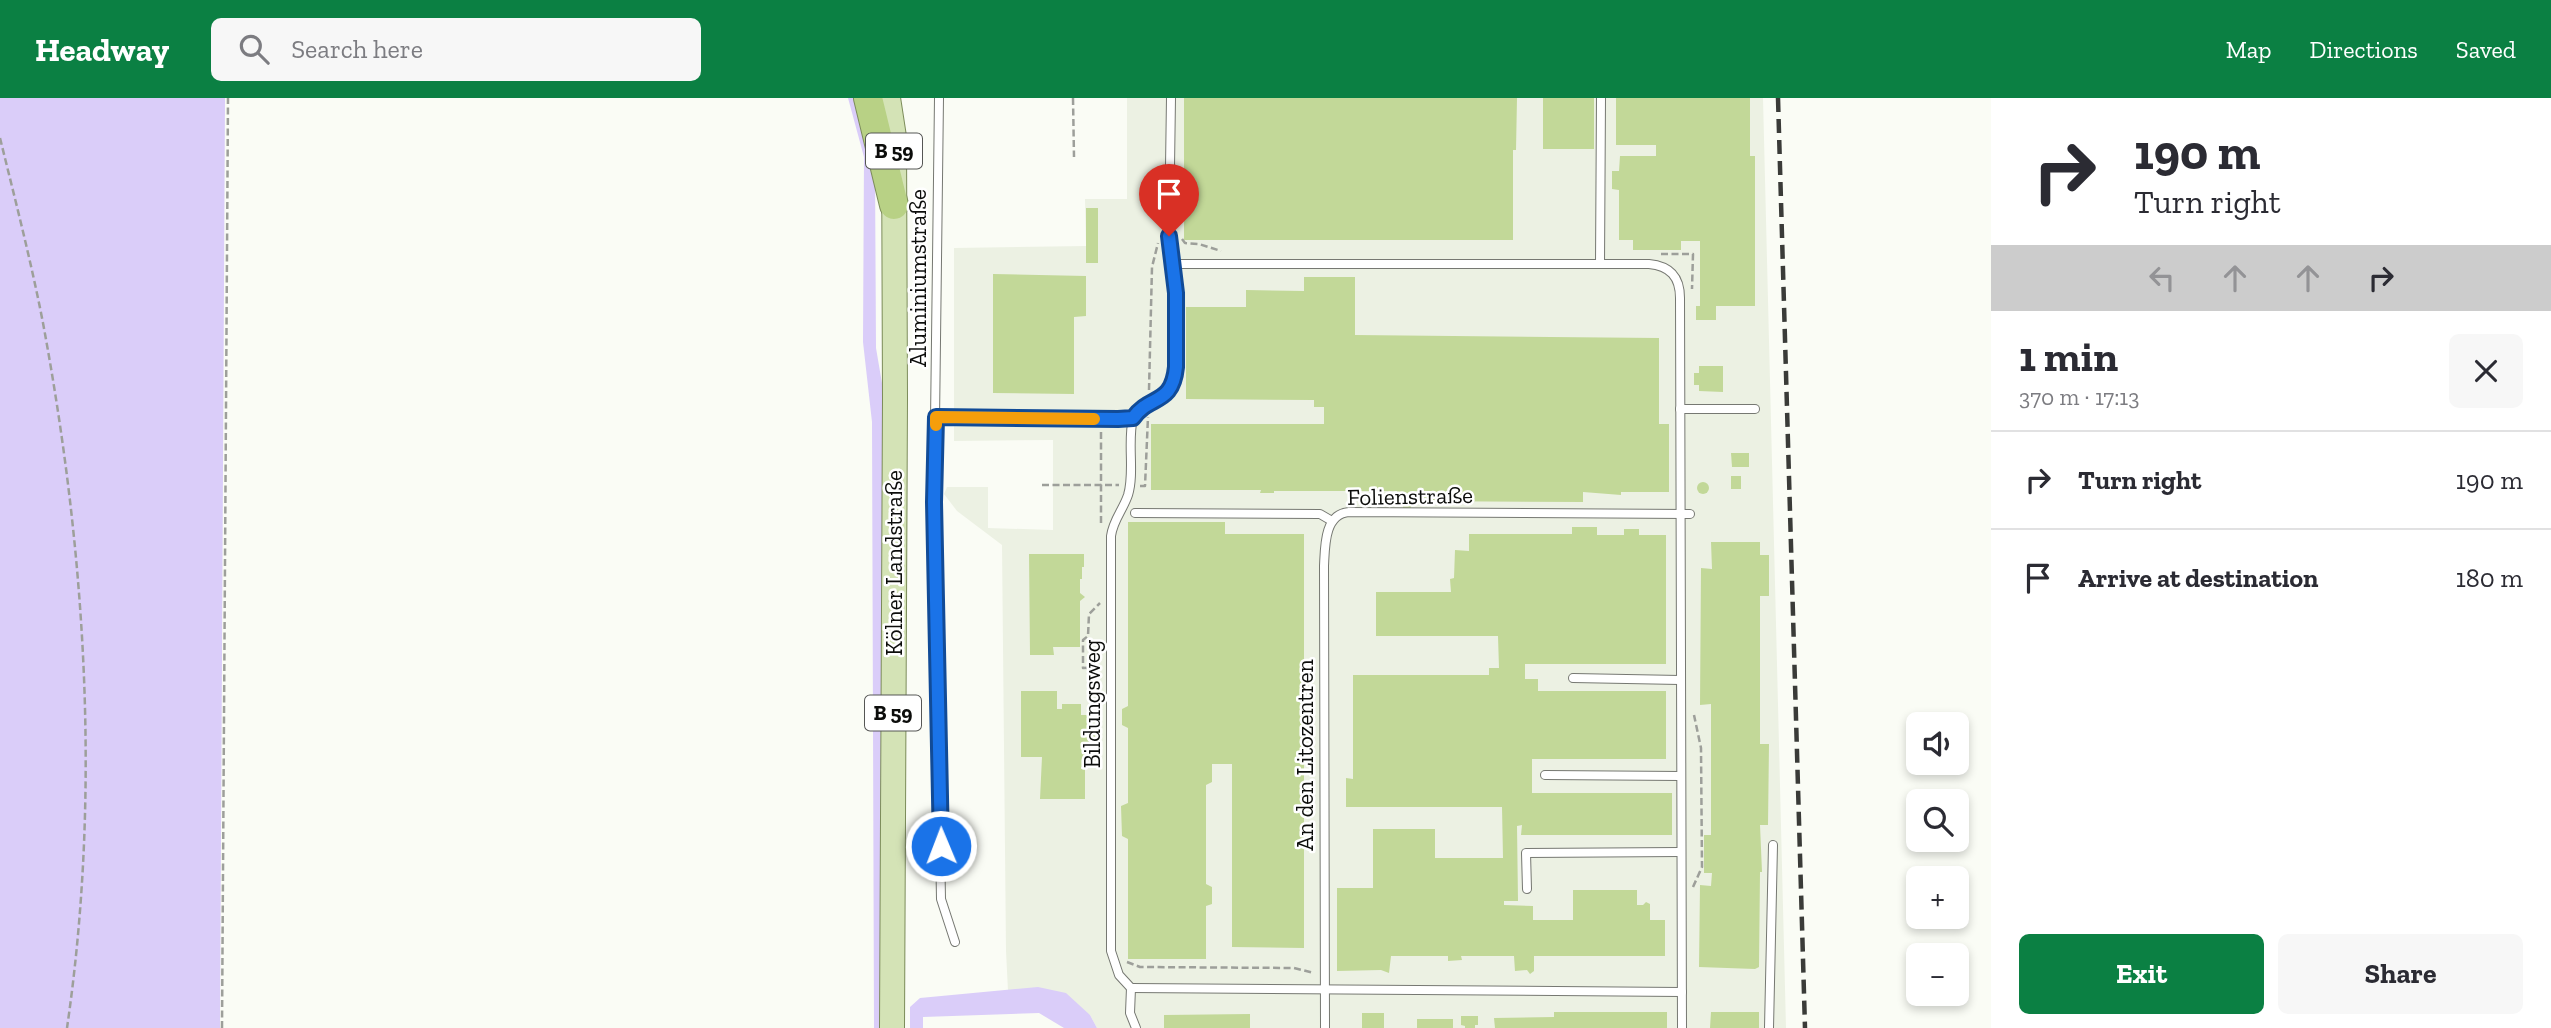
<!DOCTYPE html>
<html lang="en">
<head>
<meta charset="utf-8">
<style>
	:root { --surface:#fff; --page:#f7f7f7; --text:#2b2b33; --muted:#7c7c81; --line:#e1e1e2; --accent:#0b8043 }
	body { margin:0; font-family:"Zilla Slab",serif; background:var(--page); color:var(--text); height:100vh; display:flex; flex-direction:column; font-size:26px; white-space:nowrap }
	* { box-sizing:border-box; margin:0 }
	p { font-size:23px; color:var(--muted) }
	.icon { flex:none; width:38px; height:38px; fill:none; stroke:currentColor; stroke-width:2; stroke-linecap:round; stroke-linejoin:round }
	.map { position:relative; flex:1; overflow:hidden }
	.details { display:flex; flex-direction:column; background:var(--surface); width:560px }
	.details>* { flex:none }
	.top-card { background:#fff; color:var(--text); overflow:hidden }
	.controls { position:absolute; left:1906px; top:614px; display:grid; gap:14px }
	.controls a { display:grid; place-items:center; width:63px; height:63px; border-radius:10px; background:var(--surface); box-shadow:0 4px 10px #0003; font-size:35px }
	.pin { position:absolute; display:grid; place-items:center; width:60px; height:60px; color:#fff; margin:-72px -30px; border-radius:50% 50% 50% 0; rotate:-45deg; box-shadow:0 0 7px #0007 }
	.pin .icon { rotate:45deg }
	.me { position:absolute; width:77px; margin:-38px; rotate:359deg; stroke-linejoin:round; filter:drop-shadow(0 0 5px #0008) }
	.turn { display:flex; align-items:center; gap:24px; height:147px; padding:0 28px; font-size:32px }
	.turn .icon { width:91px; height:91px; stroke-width:2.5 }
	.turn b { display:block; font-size:49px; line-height:60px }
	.lanes { display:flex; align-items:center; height:66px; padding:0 28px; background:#0003; justify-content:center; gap:35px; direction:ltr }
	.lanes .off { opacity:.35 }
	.round { display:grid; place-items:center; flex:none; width:74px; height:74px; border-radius:10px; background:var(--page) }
	.summary { display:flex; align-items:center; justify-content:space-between; height:119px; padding:0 28px }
	h1 { font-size:42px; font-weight:700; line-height:52px }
	.primary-button { display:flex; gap:14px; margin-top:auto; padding:14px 28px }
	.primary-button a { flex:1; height:80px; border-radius:10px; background:var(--accent); color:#fff; font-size:28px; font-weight:700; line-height:80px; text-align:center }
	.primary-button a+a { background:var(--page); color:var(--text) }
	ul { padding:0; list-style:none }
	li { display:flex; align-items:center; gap:21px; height:98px; padding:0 28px; border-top:2px solid var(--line) }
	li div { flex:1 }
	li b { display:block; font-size:26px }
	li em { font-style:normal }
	header { display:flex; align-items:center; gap:42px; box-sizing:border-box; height:98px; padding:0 35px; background:var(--accent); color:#fff }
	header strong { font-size:33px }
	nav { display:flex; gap:38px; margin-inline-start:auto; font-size:24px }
	.search { width:490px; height:63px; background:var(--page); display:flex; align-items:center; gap:18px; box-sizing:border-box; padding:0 24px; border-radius:10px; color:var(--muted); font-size:26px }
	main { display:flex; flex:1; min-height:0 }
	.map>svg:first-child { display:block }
	.built { fill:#ecf1e3 }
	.green { fill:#dacdf9 }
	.building { fill:#c2d898 }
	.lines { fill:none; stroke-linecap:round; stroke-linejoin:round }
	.service-casing { stroke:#767872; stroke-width:10 }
	.primary-casing { stroke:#7c8c5a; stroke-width:26 }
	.motorway-casing { stroke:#7c8c5a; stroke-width:30 }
	.path { stroke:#9d9f9a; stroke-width:2.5; stroke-dasharray:7 3.5; stroke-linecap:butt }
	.service { stroke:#fff; stroke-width:8 }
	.primary { stroke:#d4e3b6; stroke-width:24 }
	.motorway { stroke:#b8d185; stroke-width:28 }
	.rail { stroke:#3a3b38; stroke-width:4.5; stroke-dasharray:14 7; stroke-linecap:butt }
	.route-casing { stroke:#114b97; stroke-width:18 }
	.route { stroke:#1a73e8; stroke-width:12 }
	.slow { stroke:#f59e0b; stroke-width:12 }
	.labels { text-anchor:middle; stroke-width:5; stroke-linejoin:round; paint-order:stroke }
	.shield { fill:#fff; stroke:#555654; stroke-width:2 }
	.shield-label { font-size:21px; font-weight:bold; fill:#0c0d0b }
	.street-label { font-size:23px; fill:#0c0d0b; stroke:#fff }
</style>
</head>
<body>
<header>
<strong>Headway</strong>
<div class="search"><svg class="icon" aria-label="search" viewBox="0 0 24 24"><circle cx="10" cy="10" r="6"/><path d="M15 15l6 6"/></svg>Search here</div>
<nav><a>Map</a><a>Directions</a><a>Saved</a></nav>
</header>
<main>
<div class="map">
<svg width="1991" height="930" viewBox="0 0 1991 930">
	<rect width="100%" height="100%" fill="#fafcf5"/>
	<polygon class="built" points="1127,0 1763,0 1786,930 1097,930 1090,917 1008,893 1006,853 1002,447 957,413 944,396 947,389 988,389 988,430 1053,432 1053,342 954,343 954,150 1086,148 1085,101 1127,101"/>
	<g class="green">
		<polygon points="0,0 225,0 220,930 0,930"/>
		<polygon points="848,0 861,0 875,72 876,250 884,297 882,930 874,930 872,324 863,244 864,59"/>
		<polygon points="1038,889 1066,895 1090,917 1097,930 1064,930 1039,915 923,919 923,930 910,930 910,909 920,900"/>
	</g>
	<g class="building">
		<polygon points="1184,0 1517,0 1516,52 1513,52 1513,142 1184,142"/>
		<rect x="1543" y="0" width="51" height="51"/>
		<polygon points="1616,0 1750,0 1750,58 1755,58 1755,208 1716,208 1716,222 1696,222 1696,208 1700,208 1700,143 1681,143 1681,152 1633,152 1633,142 1619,142 1619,92 1612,91 1612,73 1619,73 1620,58 1656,58 1656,47 1616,47"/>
		<rect x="1086" y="110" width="12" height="55"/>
		<polygon points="993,176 1086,178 1086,218 1074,219 1074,296 993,295"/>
		<polygon points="1304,179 1355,179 1355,237 1659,240 1659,326 1669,326 1669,394 1621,394 1621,397 1583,394 1583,404 1411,403 1411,412 1403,412 1403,401 1397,401 1397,393 1274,393 1274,395 1260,395 1261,392 1151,392 1151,326 1324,326 1324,309 1314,309 1314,302 1186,301 1186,209 1246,209 1246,192 1304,193"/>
		<polygon points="1699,268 1723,268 1723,294 1699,293 1699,287 1694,287 1694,275 1699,275"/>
		<polygon points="1731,355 1749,355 1749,369 1732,369"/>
		<rect x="1731" y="378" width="10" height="13"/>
		<circle cx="1703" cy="390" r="6"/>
		<polygon points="1128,424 1225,424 1225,436 1304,436 1304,850 1232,849 1232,666 1212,666 1212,684 1206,687 1206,786 1212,789 1212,806 1206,808 1206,861 1128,861 1128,741 1122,738 1121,708 1128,705 1128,630 1122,627 1122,611 1128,608"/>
		<polygon points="1572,429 1597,429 1597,437 1624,437 1624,431 1639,431 1639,437 1666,437 1666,566 1525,566 1525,581 1538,581 1538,593 1666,593 1666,661 1532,661 1532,695 1672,695 1672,737 1521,737 1522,727 1517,728 1518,803 1504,803 1504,807 1533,808 1533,822 1573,822 1573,792 1637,792 1637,807 1643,807 1646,804 1650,806 1650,822 1665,822 1665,858 1534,858 1534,873 1530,876 1527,872 1515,873 1514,858 1461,858 1462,862 1448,863 1448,858 1391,858 1389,875 1381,872 1337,873 1337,790 1373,790 1373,731 1435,731 1435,760 1503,760 1502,709 1346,709 1346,680 1353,681 1353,577 1489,577 1489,570 1499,570 1498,538 1376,538 1376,494 1451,494 1450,481 1454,480 1455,452 1469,453 1469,436 1572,436"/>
		<polygon points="1711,444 1760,444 1760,457 1769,457 1769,498 1760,498 1760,646 1769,646 1768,727 1760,727 1762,774 1760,774 1759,869 1755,871 1699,869 1700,787 1711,788 1712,775 1704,775 1704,737 1711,737 1711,606 1700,607 1701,470 1712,471"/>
		<polygon points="1029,456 1084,456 1084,469 1082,469 1082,481 1080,481 1080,495 1085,499 1080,503 1080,549 1053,549 1054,557 1030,557"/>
		<polygon points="1021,593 1057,593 1057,611 1062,611 1062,606 1081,606 1081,617 1095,617 1095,669 1081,669 1081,671 1085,671 1085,701 1040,701 1042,659 1021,659"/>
		<polygon points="1554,914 1667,914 1667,930 1495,930 1494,920 1554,919"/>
		<polygon points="1711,914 1759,914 1759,930 1710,930"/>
		<rect x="1362" y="915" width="22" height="15"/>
		<polygon points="1250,916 1250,930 1164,930 1164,917"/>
		<polygon points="1461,918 1478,918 1478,927 1475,927 1475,930 1465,930 1465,928 1461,927"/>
		<rect x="1417" y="921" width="36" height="9"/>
	</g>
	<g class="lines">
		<defs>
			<g id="service">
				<polyline points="939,0 934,404 941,801 955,844"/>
				<polyline points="1171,0 1169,138 1172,166"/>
				<polyline points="1600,166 1601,0"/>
				<polyline points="1680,311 1755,311"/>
				<path d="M936,319L1101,321L1133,320C1146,301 1162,308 1175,281L1176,196L1172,166H1649C1670,168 1680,179 1680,200L1682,930"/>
				<polyline points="1135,415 1320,416 1332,423"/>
				<polyline points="1573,580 1680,582"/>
				<polyline points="1545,677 1681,678"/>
				<polyline points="1527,791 1526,755 1681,754"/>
				<path d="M1131,890L1119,877L1111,853V438C1113,422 1123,412 1128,397C1135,374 1127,344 1133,320"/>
				<polyline points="1131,890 1682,894"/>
				<polyline points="1131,890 1130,915 1136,930"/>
				<path d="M1325,930L1324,468C1325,449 1324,416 1349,414L1690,416"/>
				<polyline points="1769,930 1773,747"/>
			</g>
			<polyline id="primary" points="888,0 894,39 895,300 892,930"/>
			<polyline id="motorway" points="868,0 894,107"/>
		</defs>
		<use href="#service" class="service-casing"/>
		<use href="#primary" class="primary-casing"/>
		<use href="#motorway" class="motorway-casing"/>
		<g class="path">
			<polyline points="1073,0 1074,59"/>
			<path d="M0,40C15,101 31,163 43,225C86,457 101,696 67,930"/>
			<polyline points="1182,141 1185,145 1199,146 1221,153"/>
			<polyline points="1661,156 1693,156 1692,191"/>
			<polyline points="1149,292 1152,169 1158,145"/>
			<polyline points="1042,387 1101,387 1101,333"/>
			<polyline points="1140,388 1145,388 1148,319"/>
			<polyline points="1101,425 1101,387 1119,387"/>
			<polyline points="1099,569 1083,570 1083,542 1088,538 1089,516 1100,505"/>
			<polyline points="1693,789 1702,769 1701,650 1694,617"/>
			<polyline points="1127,864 1140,869 1294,870 1314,875"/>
			<polyline points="222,930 228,0"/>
		</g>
		<use href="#service" class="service"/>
		<use href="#primary" class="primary"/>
		<use href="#motorway" class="motorway"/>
		<polyline class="rail" points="1778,0 1805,930"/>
	</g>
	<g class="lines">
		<defs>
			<path id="route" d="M941,748L934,404L936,319L1118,321L1133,320C1150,296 1172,308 1176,269V195L1169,138"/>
		</defs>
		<use href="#route" class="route-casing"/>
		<use href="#route" class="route"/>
		<polyline class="slow" points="936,327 936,319 1094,321"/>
	</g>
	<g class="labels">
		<g class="shield">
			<rect x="866" y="35.5" width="56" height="35" rx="5"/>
			<rect x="865" y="597.5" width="56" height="35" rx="5"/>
		</g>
		<g class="shield-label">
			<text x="894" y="60">B 59</text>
			<text x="893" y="622">B 59</text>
		</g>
		<g class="street-label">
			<text transform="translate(918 180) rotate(-90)" y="8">Aluminiumstraße</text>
			<text transform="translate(1410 398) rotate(-1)" y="8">Folienstraße</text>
			<text transform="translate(894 465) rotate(-90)" y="8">Kölner Landstraße</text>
			<text transform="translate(1092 606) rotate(-90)" y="8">Bildungsweg</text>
			<text transform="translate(1305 657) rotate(-90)" y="8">An den Litozentren</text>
		</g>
	</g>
</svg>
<div class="controls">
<a><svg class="icon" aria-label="sound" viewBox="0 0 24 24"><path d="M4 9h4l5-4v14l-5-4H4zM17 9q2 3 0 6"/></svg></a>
<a><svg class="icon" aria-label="search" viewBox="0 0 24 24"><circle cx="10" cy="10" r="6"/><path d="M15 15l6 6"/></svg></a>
<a>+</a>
<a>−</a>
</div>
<div class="pin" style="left:1169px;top:138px;background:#d93025"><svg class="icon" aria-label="arrive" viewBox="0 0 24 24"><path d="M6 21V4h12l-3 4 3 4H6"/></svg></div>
<svg class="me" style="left:941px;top:748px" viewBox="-20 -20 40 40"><circle r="17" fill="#1a73e8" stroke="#fff" stroke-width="3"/><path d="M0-11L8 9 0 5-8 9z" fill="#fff"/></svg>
</div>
<section class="details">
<div class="top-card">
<div class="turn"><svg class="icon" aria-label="right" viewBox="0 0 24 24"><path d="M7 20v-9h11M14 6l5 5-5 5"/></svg><div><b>190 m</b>Turn right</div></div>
<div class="lanes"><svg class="icon off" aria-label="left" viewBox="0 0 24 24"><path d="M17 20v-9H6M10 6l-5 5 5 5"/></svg><svg class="icon off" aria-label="ahead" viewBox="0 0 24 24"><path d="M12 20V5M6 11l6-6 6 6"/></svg><svg class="icon off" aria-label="ahead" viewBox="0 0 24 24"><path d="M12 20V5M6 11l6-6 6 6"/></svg><svg class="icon" aria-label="right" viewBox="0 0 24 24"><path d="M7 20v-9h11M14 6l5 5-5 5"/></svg></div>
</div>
<div class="summary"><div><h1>1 min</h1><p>370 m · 17:13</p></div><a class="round"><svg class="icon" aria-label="close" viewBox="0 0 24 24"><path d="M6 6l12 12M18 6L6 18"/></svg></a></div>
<ul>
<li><svg class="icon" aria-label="right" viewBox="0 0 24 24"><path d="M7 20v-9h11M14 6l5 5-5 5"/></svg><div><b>Turn right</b></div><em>190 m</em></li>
<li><svg class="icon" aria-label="arrive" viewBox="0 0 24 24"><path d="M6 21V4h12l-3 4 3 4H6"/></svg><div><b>Arrive at destination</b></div><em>180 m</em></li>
</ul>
<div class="primary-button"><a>Exit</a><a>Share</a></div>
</section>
</main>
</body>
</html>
